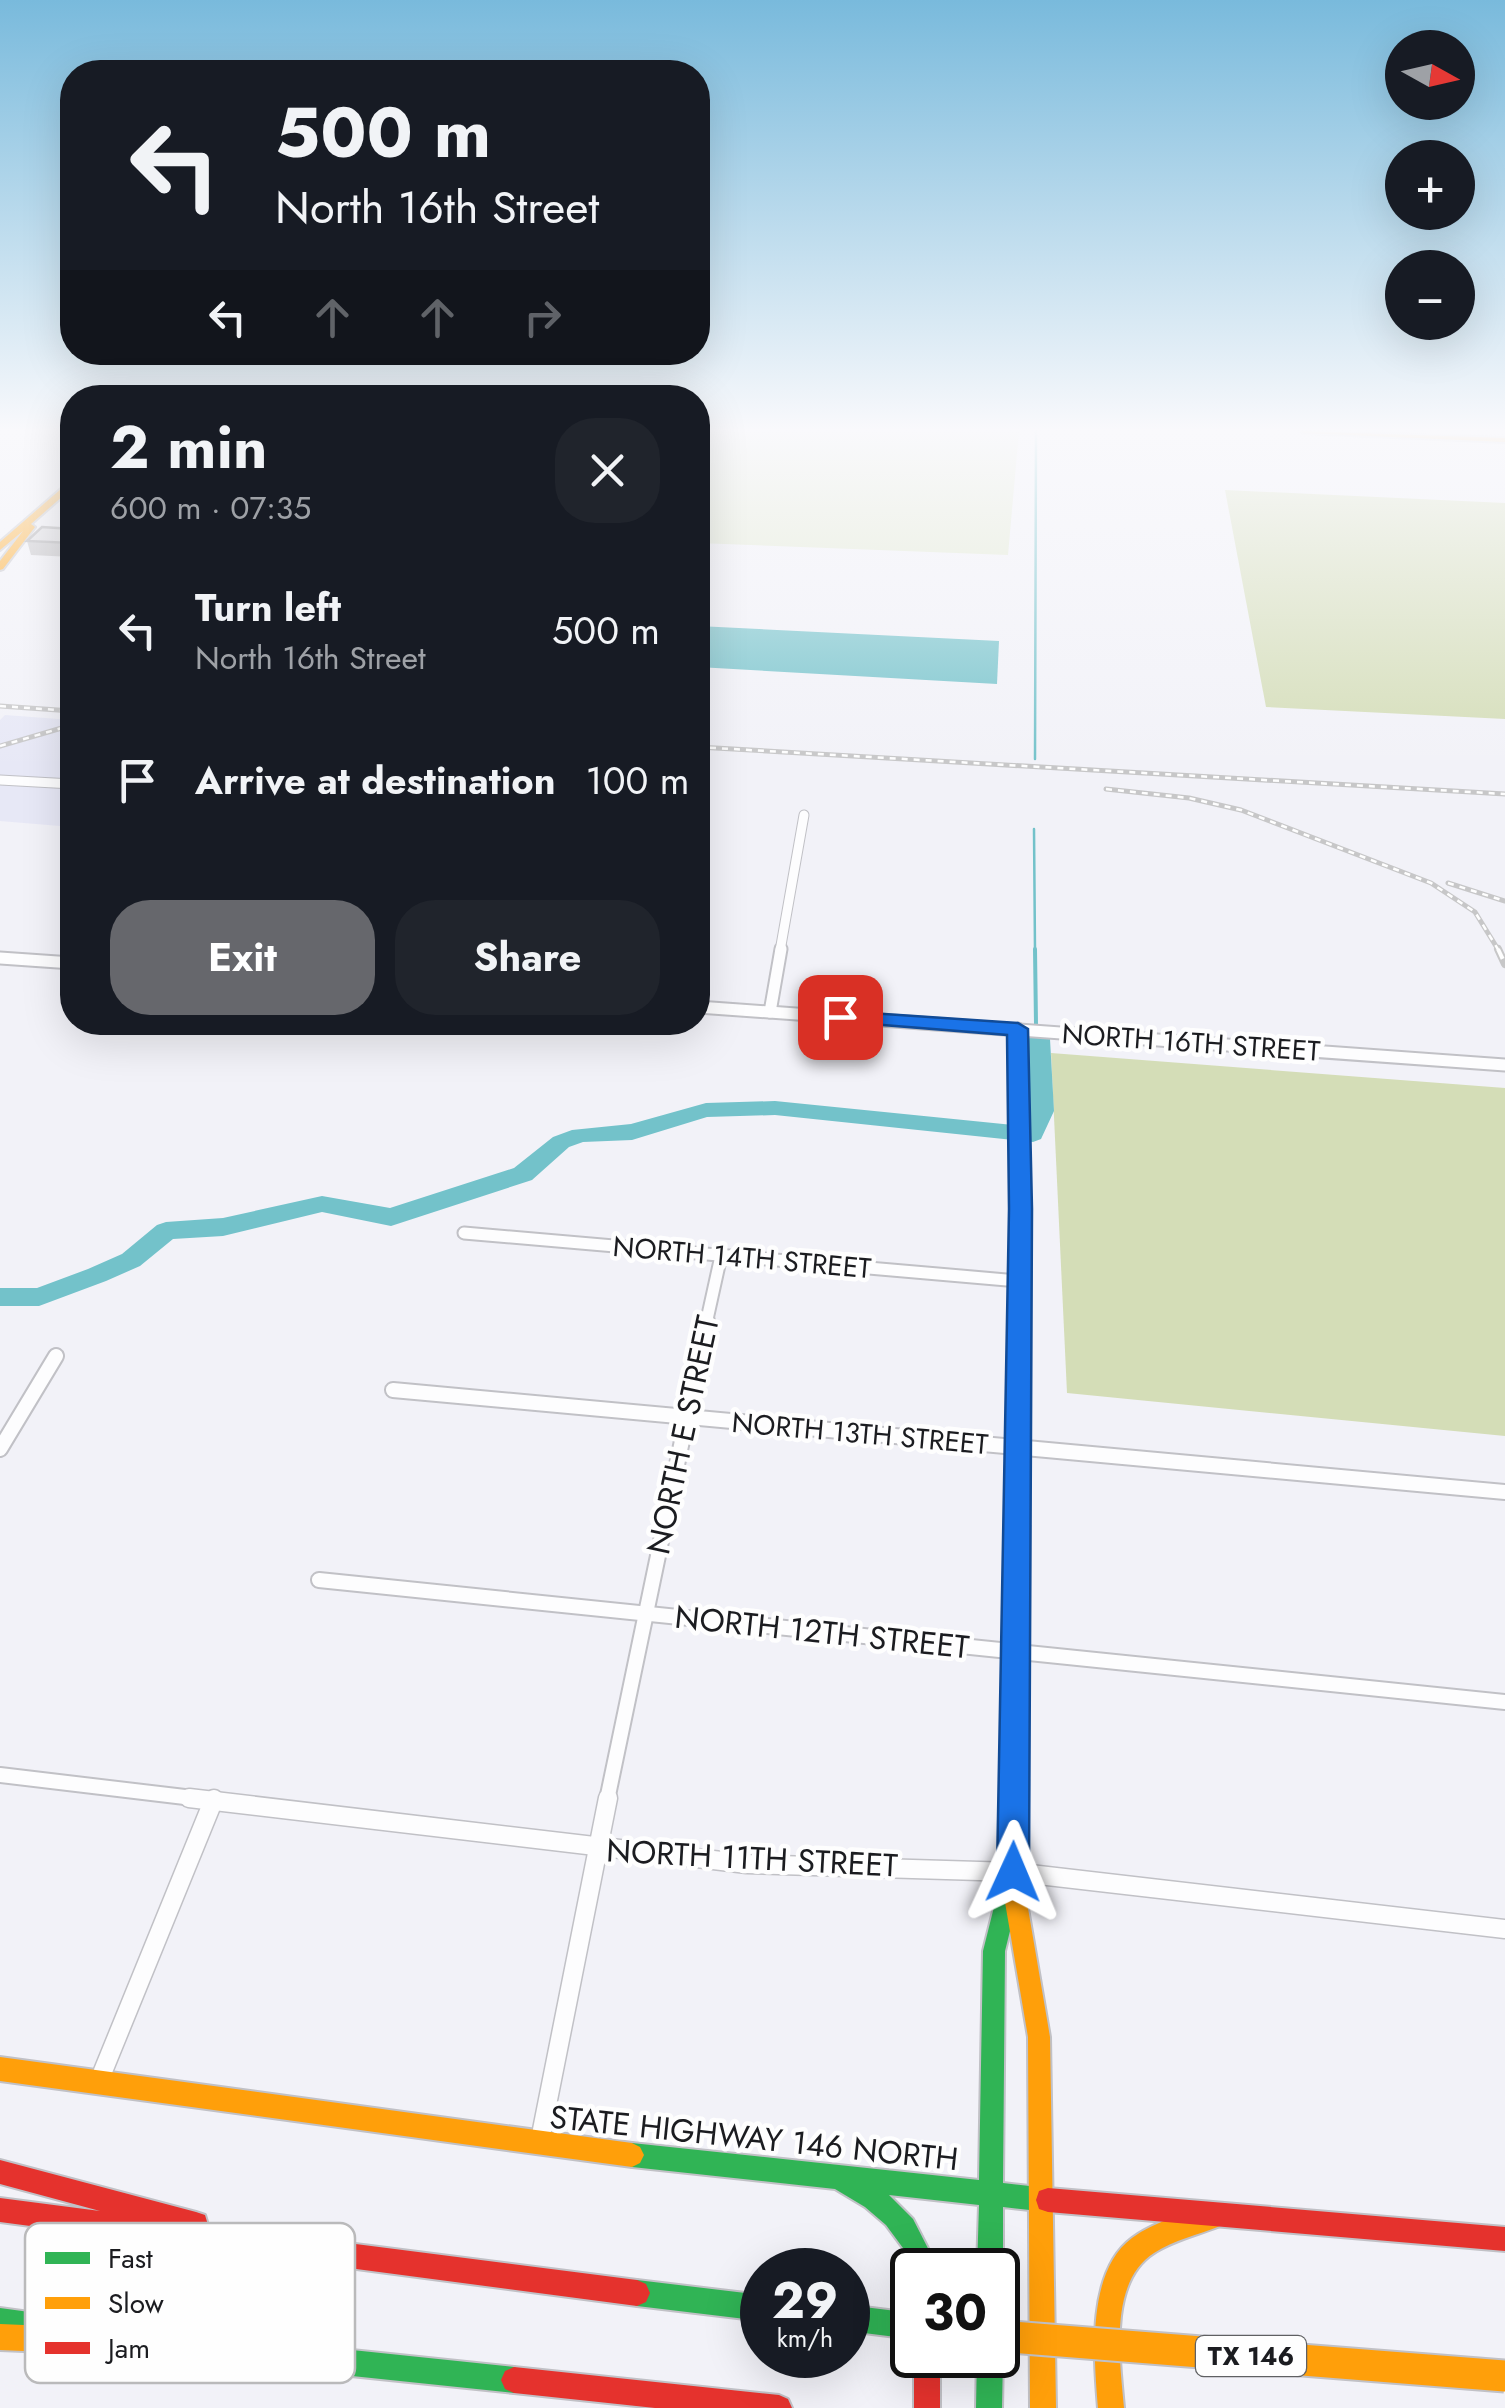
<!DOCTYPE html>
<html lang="en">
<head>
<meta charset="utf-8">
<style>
	:root { --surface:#171b24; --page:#20242c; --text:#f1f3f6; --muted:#9ea1a6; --accent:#66676c }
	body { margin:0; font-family:Jost,sans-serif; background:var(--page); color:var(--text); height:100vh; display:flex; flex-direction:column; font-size:38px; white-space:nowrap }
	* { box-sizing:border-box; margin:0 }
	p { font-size:32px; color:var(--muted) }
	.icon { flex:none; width:55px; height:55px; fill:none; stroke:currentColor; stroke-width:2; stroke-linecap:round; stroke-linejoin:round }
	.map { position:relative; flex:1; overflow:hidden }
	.details { position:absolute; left:60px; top:385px; width:650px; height:650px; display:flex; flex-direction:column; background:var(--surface); border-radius:40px; box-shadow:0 10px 40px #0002 }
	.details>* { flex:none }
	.guide { position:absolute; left:60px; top:60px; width:650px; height:305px; border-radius:40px; box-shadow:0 10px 40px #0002; background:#171b24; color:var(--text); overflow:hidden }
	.needle { width:65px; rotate:98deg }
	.buttons { position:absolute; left:1385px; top:30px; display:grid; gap:20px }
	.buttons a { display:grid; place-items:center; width:90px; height:90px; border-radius:50%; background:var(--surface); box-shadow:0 10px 40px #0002; font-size:50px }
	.speed { position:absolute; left:740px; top:2248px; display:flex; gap:20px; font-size:50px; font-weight:700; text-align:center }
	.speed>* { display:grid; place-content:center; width:130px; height:130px; border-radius:50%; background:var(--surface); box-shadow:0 10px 40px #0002; line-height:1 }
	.speed small { font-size:25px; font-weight:400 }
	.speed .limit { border:5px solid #111; border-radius:15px; background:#fff; color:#111 }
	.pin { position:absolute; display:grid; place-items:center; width:85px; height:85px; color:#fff; margin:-42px; border-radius:20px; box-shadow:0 5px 15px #0006 }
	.me { position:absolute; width:110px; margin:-55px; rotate:1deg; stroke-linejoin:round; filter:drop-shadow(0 0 8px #0008) }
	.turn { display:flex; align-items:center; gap:35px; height:210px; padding:0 50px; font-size:45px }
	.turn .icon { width:130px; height:130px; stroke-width:2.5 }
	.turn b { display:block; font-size:70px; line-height:85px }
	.lanes { display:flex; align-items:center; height:95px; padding:0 50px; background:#0003; justify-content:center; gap:50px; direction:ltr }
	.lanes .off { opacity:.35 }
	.round { display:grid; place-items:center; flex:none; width:105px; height:105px; border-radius:40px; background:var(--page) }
	.overview { display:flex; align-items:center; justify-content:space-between; height:170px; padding:0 50px }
	h1 { font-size:60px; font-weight:700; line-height:75px }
	.primary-button { display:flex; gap:20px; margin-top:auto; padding:20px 50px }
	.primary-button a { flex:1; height:115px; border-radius:40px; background:var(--accent); color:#fff; font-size:40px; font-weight:700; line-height:115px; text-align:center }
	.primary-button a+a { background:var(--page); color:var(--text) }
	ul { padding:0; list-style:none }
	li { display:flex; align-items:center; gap:30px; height:150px; padding:0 50px }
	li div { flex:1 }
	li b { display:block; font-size:38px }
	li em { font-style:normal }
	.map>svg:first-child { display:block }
	.built { fill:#e7e8f6 }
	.green { fill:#e0e8cd }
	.forest { fill:#d4ddb7 }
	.water { fill:#73c2ca }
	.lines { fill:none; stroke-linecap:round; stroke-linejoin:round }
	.stream-far1 { stroke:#73c2ca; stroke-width:2.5 }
	.stream { stroke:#73c2ca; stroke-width:4 }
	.river { fill:#73c2ca; fill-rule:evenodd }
	.street-far3-casing { stroke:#c1c1c6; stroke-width:11 }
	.street-far2-casing { stroke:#c1c1c6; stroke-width:15 }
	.street-far1-casing { stroke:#c1c1c6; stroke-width:18 }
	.street-casing { stroke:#c1c1c6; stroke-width:21 }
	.fast-casing { stroke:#c1c1c6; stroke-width:4 }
	.slow-casing { stroke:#c1c1c6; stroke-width:4 }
	.jam-casing { stroke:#c1c1c6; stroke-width:4 }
	.street-far3 { stroke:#fdfdfe; stroke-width:9 }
	.street-far2 { stroke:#fdfdfe; stroke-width:11 }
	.street-far1 { stroke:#fdfdfe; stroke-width:14 }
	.street { stroke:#fdfdfe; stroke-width:18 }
	.fast { fill:#30b455; fill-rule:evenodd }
	.slow { fill:#ff9f0a; fill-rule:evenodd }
	.jam { fill:#e5322d; fill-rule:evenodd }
	.rail-far1-casing { stroke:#c7c7c8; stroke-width:5 }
	.rail-casing { stroke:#c7c7c8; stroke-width:8 }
	.rail-far1 { stroke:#fefefe; stroke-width:2.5; stroke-dasharray:6; stroke-linecap:butt }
	.rail { stroke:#fefefe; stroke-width:4; stroke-dasharray:11; stroke-linecap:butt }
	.slow-bridge-casing { stroke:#c1c1c6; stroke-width:35; stroke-linecap:butt }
	.slow-bridge { stroke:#ff9f0a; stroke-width:31 }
	.wall { fill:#bbbabd }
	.building { fill:#d9d8dc; stroke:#98979a; stroke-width:2.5 }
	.route { fill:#1a73e8; stroke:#114b97; stroke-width:2.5 }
	.labels { text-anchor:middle; stroke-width:9; stroke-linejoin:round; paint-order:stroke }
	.shield { fill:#fefefe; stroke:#5f6063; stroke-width:2.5 }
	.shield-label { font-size:25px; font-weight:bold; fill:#1b1c20 }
	.street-label { font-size:28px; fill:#1b1c20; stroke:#fefefe }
	.near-street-label { font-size:32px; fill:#1b1c20; stroke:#fefefe }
	.key { fill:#fefefe; stroke:#bababb; stroke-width:2.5 }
	.key-label { font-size:28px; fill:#1b1c20 }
</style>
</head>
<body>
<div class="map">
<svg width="1505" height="2408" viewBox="0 0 1505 2408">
	<rect width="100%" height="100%" fill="#f2f2f8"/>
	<g class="built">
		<polygon points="5,715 72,720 72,781 0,776 0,720"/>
		<polygon points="0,783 72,788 72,827 0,821"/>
	</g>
	<polygon class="green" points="698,431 1019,431 1008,555 698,543"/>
	<g class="forest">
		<polygon points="1225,490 1505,503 1505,719 1266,707"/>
		<polygon points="1051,1053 1505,1088 1505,1436 1067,1393"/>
	</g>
	<polygon class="water" points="698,626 999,641 997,684 698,667"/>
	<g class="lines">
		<g class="stream-far1">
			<polyline points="1035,759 1036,431"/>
			<polyline points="1034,829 1035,951"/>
		</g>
		<polyline class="stream" points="1035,949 1036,1024"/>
		<polygon class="river" points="1039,1032 1050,1039 1054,1111 1041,1139 1033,1142 775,1115 707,1117 632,1140 583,1142 569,1147 532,1180 391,1226 322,1212 223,1236 173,1239 140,1266 106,1281 39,1306 0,1306 0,1288 37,1288 88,1269 122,1254 157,1225 166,1222 223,1218 322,1196 390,1208 514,1168 553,1137 572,1130 631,1124 706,1103 775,1101 1024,1126 1030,1111 1028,1039"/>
		<defs>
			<g id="street-far3">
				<polyline points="0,780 72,784"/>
				<polyline points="780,951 804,815"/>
			</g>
			<g id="street-far2">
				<polyline points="0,958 72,963"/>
				<polyline points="698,1007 1505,1065"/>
				<polyline points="770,1012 781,949"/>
				<polyline points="1018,1029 1019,1324"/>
				<polyline points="464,1233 1019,1281"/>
				<polyline points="706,1324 721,1256"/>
			</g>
			<g id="street-far1">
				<polyline points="393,1390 1505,1492"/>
				<polyline points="0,1449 56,1356"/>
				<polyline points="319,1580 1505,1702"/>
				<polyline points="0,1775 210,1800"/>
				<polyline points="607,1800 707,1321"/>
				<polyline points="1013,1800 1019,1321"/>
			</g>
			<g id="street">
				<polyline points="189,1798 747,1864 1013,1872 1505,1929"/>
				<polyline points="1012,1879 1013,1798"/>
				<polyline points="99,2081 214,1799"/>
				<polyline points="539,2145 608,1798"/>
			</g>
			<g id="fast">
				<polygon points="1010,1877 1018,1880 1021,1887 1005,1951 1003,2183 1048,2188 1057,2191 1060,2200 1057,2209 1048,2212 1003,2207 1003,2270 999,2279 998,2270 977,2270 979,2205 889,2195 913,2219 939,2270 913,2270 903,2248 886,2225 865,2207 835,2189 632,2167 624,2163 620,2155 624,2147 632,2143 979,2180 983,1951 999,1887 1002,1880"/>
				<polygon points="637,2280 762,2295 762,2321 637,2306 628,2302 624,2293 628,2284"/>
				<polygon points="848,2305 912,2313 912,2339 848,2331"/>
				<polygon points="0,2308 169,2331 514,2367 523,2371 527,2380 523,2389 514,2393 169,2357 0,2334"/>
				<polygon points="998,2345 1003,2355 1002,2408 976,2408 977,2355 998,2355"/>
			</g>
			<g id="slow">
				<polygon points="1300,431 1505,438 1505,442 1304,433"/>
				<polygon points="69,482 72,482 72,488 31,524 35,527 3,569 0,570 0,561 23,531 0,550 0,542"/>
				<polygon points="1012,1869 1020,1872 1023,1879 1050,2037 1056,2408 1030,2408 1028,2037 1001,1879 1004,1872"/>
				<polygon points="0,2057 632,2143 640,2147 644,2155 640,2163 632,2167 0,2081"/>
				<path d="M1211,2205L1220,2208L1223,2217L1220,2226C1198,2235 1174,2240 1154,2253C1108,2282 1120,2361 1124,2408H1098C1094,2358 1086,2272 1132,2238C1155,2221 1185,2214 1211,2205Z"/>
				<polygon points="0,2324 48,2326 57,2330 61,2339 57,2348 48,2352 0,2350"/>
			</g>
			<g id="jam">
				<polygon points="0,2160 196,2212 205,2215 208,2225 637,2280 646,2284 650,2293 646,2302 637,2306 0,2222 0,2198 100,2211 0,2184"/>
				<polygon points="1048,2188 1505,2227 1505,2251 1048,2212 1039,2209 1036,2200 1039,2191"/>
				<rect x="914" y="2355" width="26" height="53"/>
				<polygon points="514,2367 779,2395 788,2399 792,2408 655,2408 514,2393 505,2389 501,2380 505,2371"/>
			</g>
		</defs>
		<use href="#street-far3" class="street-far3-casing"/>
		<use href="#street-far2" class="street-far2-casing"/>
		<use href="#street-far1" class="street-far1-casing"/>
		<use href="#street" class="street-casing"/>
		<use href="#fast" class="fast-casing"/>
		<use href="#slow" class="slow-casing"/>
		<use href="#jam" class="jam-casing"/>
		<use href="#street-far3" class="street-far3"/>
		<use href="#street-far2" class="street-far2"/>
		<use href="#street-far1" class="street-far1"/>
		<use href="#street" class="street"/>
		<use href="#fast" class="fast"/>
		<use href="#slow" class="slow"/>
		<use href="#jam" class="jam"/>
		<defs>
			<g id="rail-far1">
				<polyline points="0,706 72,711"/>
				<polyline points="0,746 72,725"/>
				<polyline points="698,747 1505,794"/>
				<polyline points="1106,789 1189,798 1241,810 1431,883 1475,912 1499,951"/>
				<polyline points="1448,883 1505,901"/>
			</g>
			<polyline id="rail" points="1498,949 1505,964"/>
		</defs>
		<use href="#rail-far1" class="rail-far1-casing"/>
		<use href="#rail" class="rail-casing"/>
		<use href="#rail-far1" class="rail-far1"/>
		<use href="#rail" class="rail"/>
		<defs>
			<polyline id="slow-bridge" points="998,2336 1505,2376"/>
		</defs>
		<use href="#slow-bridge" class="slow-bridge-casing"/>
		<use href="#slow-bridge" class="slow-bridge"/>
	</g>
	<polygon class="wall" points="72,529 72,557 31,555 27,541"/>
	<polygon class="building" points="42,527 72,529 72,543 27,541"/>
	<linearGradient id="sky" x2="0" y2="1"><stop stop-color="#79badc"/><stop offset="0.56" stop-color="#f9f9fc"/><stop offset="1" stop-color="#f9f9fc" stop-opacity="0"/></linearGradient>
	<rect width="1505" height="768" fill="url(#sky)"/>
	<polygon class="route" points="840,1011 1018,1023 1028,1029 1032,1209 1029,1872 1024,1883 1013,1888 1001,1883 997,1872 1009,1209 1007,1035 833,1021 830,1017"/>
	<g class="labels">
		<rect class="shield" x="1196" y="2336" width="110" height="40" rx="8"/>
		<g class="shield-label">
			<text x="1251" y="2365">TX 146</text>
		</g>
		<g class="street-label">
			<text transform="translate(1191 1042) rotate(4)" y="10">NORTH 16TH STREET</text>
			<text transform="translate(742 1257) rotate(5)" y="10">NORTH 14TH STREET</text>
			<text transform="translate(860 1433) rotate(5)" y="10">NORTH 13TH STREET</text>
		</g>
		<g class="near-street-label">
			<text transform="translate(683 1435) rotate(-78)" y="11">NORTH E STREET</text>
			<text transform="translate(822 1632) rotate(6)" y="11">NORTH 12TH STREET</text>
			<text transform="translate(752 1858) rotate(3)" y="11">NORTH 11TH STREET</text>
			<text transform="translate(754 2138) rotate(6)" y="11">STATE HIGHWAY 146 NORTH</text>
		</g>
	</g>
	<rect x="25" y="2223" width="330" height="160" rx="15" class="key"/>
	<rect x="45" y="2252" width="45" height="12" fill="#30b455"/>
	<rect x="45" y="2297" width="45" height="12" fill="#ff9f0a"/>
	<rect x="45" y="2342" width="45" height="12" fill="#e5322d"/>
	<g class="key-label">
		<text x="108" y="2268">Fast</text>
		<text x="108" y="2313">Slow</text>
		<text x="108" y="2358">Jam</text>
	</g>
</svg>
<div class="buttons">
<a><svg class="needle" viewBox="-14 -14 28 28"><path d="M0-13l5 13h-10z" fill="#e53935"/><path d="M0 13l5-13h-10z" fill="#9ea1a6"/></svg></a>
<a>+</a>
<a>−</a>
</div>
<div class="speed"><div>29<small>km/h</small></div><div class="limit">30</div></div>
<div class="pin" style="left:840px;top:1017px;background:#d93025"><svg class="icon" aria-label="arrive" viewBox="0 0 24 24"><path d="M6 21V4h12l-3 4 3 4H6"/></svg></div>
<svg class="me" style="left:1013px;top:1872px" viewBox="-20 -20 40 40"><path d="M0-17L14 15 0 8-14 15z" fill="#1a73e8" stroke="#fff" stroke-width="4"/></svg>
<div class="guide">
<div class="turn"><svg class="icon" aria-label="left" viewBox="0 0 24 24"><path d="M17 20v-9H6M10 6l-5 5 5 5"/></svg><div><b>500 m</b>North 16th Street</div></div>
<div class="lanes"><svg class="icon" aria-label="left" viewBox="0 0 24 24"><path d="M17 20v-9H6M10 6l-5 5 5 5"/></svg><svg class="icon off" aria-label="ahead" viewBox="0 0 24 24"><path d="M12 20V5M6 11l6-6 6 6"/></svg><svg class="icon off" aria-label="ahead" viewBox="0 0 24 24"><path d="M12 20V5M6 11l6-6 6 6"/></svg><svg class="icon off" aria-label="right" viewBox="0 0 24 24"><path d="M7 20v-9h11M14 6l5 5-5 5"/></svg></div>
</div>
<section class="details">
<div class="overview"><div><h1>2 min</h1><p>600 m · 07:35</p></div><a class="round"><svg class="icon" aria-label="close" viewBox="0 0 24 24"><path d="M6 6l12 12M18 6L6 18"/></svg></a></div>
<ul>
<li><svg class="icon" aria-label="left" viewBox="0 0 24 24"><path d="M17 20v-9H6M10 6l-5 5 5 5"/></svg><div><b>Turn left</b><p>North 16th Street</p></div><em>500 m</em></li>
<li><svg class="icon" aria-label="arrive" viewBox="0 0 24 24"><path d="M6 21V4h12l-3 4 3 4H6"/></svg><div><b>Arrive at destination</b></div><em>100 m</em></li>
</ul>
<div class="primary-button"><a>Exit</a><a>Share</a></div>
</section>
</div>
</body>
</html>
